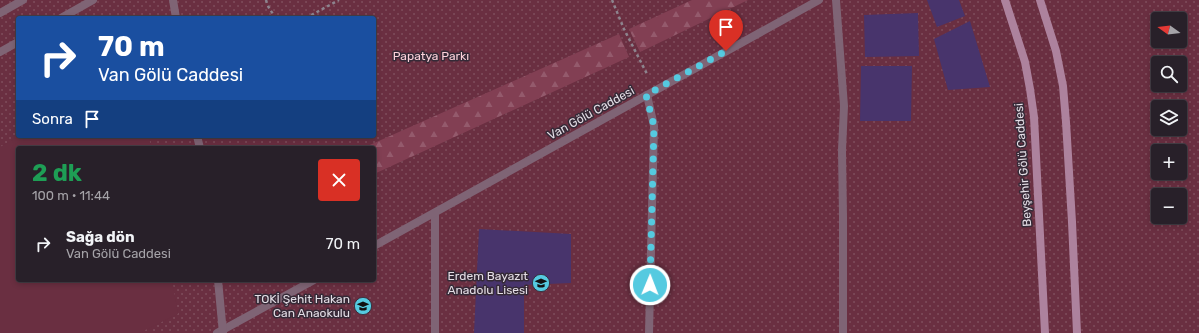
<!DOCTYPE html>
<html lang="tr">
<head>
<meta charset="utf-8">
<style>
	:root { --surface:#282029; --page:#342d35; --text:#f1f3f6; --muted:#a5a3a8; --line:#443e46 }
	body { margin:0; font-family:Rubik,sans-serif; background:var(--page); color:var(--text); height:100vh; display:flex; flex-direction:column; font-size:15px; white-space:nowrap }
	* { box-sizing:border-box; margin:0 }
	p { font-size:13px; color:var(--muted) }
	.icon { flex:none; width:22px; height:22px; fill:none; stroke:currentColor; stroke-width:2; stroke-linecap:round; stroke-linejoin:round }
	.map { position:relative; flex:1; overflow:hidden }
	.drawer { position:absolute; left:16px; top:146px; width:360px; height:136px; display:flex; flex-direction:column; background:var(--surface); border-radius:4px; box-shadow:0 2px 6px #0003,0 0 0 1px var(--line) }
	.drawer>* { flex:none }
	.banner { position:absolute; left:16px; top:16px; width:360px; height:122px; border-radius:4px; box-shadow:0 2px 6px #0003,0 0 0 1px var(--line); background:#1a4fa0; color:#fff; overflow:hidden }
	.needle { width:26px; rotate:285deg }
	.buttons { position:absolute; left:1151px; top:12px; display:grid; gap:8px }
	.buttons a { display:grid; place-items:center; width:36px; height:36px; border-radius:4px; background:var(--surface); box-shadow:0 2px 6px #0003,0 0 0 1px var(--line); font-size:20px }
	.pin { position:absolute; display:grid; place-items:center; width:34px; height:34px; color:#fff; margin:-41px -17px; border-radius:50% 50% 50% 0; rotate:-45deg; box-shadow:0 0 4px #0007 }
	.pin .icon { rotate:45deg }
	.me { position:absolute; width:44px; margin:-22px; rotate:1deg; stroke-linejoin:round; filter:drop-shadow(0 0 3px #0008) }
	.turn { display:flex; align-items:center; gap:14px; height:84px; padding:0 16px; font-size:18px }
	.turn .icon { width:52px; height:52px; stroke-width:2.5 }
	.turn b { display:block; font-size:28px; line-height:34px }
	.then { display:flex; align-items:center; height:38px; padding:0 16px; background:#0003; gap:8px; font-size:15px }
	.round { display:grid; place-items:center; flex:none; width:42px; height:42px; border-radius:4px; background:var(--page) }
	.overview { display:flex; align-items:center; justify-content:space-between; height:68px; padding:0 16px }
	h1 { font-size:24px; font-weight:700; line-height:30px; color:#1e9e55 }
	ul { padding:0; list-style:none }
	li { display:flex; align-items:center; gap:12px; height:60px; padding:0 16px }
	li div { flex:1 }
	li b { display:block; font-size:15px }
	li em { font-style:normal }
	.map>svg:first-child { display:block }
	.grass { fill:url(#grass-dots); fill-rule:evenodd }
	.forest { fill:url(#forest-firs) }
	.garden { fill:#6a2f41 }
	.building { fill:#48346c }
	.lines { fill:none; stroke-linecap:round; stroke-linejoin:round }
	.path { stroke:#8d848e; stroke-width:2.5; stroke-dasharray:3 3; stroke-linecap:butt }
	.minor { stroke:#7f6475; stroke-width:8 }
	.tertiary { stroke:#7f6475; stroke-width:8 }
	.secondary { stroke:#ad829d; stroke-width:8 }
	.route { stroke:#55cae0; stroke-width:7; stroke-dasharray:0 12.6 }
	.labels { text-anchor:middle; stroke-width:3; stroke-linejoin:round; paint-order:stroke }
	.park-label { font-size:12px; fill:#fbd0d9; stroke:#352a37 }
	.street-label { font-size:12px; fill:#e4dde5; stroke:#352a37 }
	.poi-label { font-size:12px; fill:#e4dde5; stroke:#352a37; text-anchor:end }
</style>
</head>
<body>
<div class="map">
<svg width="1199" height="333" viewBox="0 0 1199 333">
	<defs>
		<pattern id="grass-dots" width="8" height="8" patternUnits="userSpaceOnUse"><rect width="8" height="8" fill="#6a2f41"/><path d="M2 2h.1M6 6h.1" fill="none" stroke="#7f4d5c" stroke-width="1.8" stroke-linecap="round"/></pattern>
		<pattern id="forest-firs" width="22" height="20" patternUnits="userSpaceOnUse"><rect width="22" height="20" fill="#823f53"/><path d="M5 1l3.5 6h-7zM16 11l3.5 6h-7z" fill="#945a6c"/></pattern>
	</defs>
	<rect width="100%" height="100%" fill="#352a37"/>
	<path class="grass" d="M0,0H1199V333H0ZM18,18H374V136H18ZM1158,19H1180V41H1158ZM1158,63H1180V85H1158ZM1158,107H1180V129H1158ZM18,148H374V280H18ZM1158,151H1180V173H1158ZM1158,195H1180V217H1158Z"/>
	<g class="forest">
		<polygon points="692,0 748,0 640,52 629,29"/>
		<polygon points="619,34 629,57 374,174 374,148 363,148"/>
	</g>
	<polygon class="garden" points="20,136 149,136 151,148 18,148 18,280 172,280 178,314 139,333 0,333 0,147"/>
	<g class="building">
		<polygon points="927,0 959,0 965,16 937,27"/>
		<polygon points="918,13 919,56 865,57 864,15"/>
		<polygon points="970,21 990,87 948,90 934,39"/>
		<polygon points="861,66 912,66 911,121 860,121"/>
		<polygon points="479,229 571,234 571,283 524,285 524,333 474,333"/>
	</g>
	<g class="lines">
		<g class="path">
			<path d="M266,0C268,8 272,13 277,18"/>
			<polyline points="612,0 624,29 647,74"/>
			<polyline points="306,18 339,0"/>
		</g>
		<g class="minor">
			<polyline points="836,0 844,106 842,150 843,217 843,333"/>
			<polyline points="647,95 654,126 649,333"/>
			<polyline points="435,213 435,333"/>
			<polyline points="374,246 819,0"/>
			<polyline points="217,333 314,280"/>
		</g>
		<g class="tertiary">
			<polyline points="173,0 176,18"/>
			<polyline points="0,13 23,0"/>
			<polyline points="61,18 93,0"/>
			<polyline points="0,52 18,42"/>
			<polyline points="197,136 200,148"/>
			<polyline points="218,280 223,333"/>
		</g>
		<g class="secondary">
			<polyline points="1005,0 1025,62 1030,89 1034,117 1045,333"/>
			<polyline points="1040,0 1056,51 1063,86 1066,122 1072,222 1077,333"/>
		</g>
	</g>
	<g class="lines">
		<polyline class="route" points="650,285 654,126 646,95 726,51"/>
	</g>
	<defs>
		<symbol id="school-disc" viewBox="-11 -11 22 22"><circle r="9.5" fill="#55cae0" stroke="#352a37"/><path d="M0-5L7-2L0 1L-7-2ZM-4 1L0 2.5L4 1V4Q0 6-4 4Z" fill="#111"/></symbol>
	</defs>
	<g fill-rule="evenodd">
		<use href="#school-disc" x="531" y="273" width="20" height="20"/>
		<use href="#school-disc" x="353" y="296" width="20" height="20"/>
	</g>
	<g class="labels">
		<g class="park-label">
			<text x="431" y="60">Papatya Parkı</text>
		</g>
		<g class="street-label">
			<text transform="translate(591 113) rotate(-29)" y="4">Van Gölü Caddesi</text>
			<text transform="translate(1023 165) rotate(-94)" y="4">Beyşehir Gölü Caddesi</text>
		</g>
		<g class="poi-label">
			<text x="528" y="280">Erdem Bayazıt<tspan x="528" dy="14">Anadolu Lisesi</tspan></text>
			<text x="350" y="303">TOKİ Şehit Hakan<tspan x="350" dy="14">Can Anaokulu</tspan></text>
		</g>
	</g>
</svg>
<div class="buttons">
<a><svg class="needle" viewBox="-14 -14 28 28"><path d="M0-13l5 13h-10z" fill="#e53935"/><path d="M0 13l5-13h-10z" fill="#a5a3a8"/></svg></a>
<a><svg class="icon" aria-label="search" viewBox="0 0 24 24"><circle cx="10" cy="10" r="6"/><path d="M15 15l6 6"/></svg></a>
<a><svg class="icon" aria-label="layers" viewBox="0 0 24 24"><path d="M12 4l9 5-9 5-9-5zM3 14l9 5 9-5"/></svg></a>
<a>+</a>
<a>−</a>
</div>
<div class="pin" style="left:726px;top:51px;background:#d93025"><svg class="icon" aria-label="arrive" viewBox="0 0 24 24"><path d="M6 21V4h12l-3 4 3 4H6"/></svg></div>
<svg class="me" style="left:650px;top:285px" viewBox="-20 -20 40 40"><circle r="17" fill="#55cae0" stroke="#fff" stroke-width="3"/><path d="M0-11L8 9 0 5-8 9z" fill="#fff"/></svg>
<div class="banner">
<div class="turn"><svg class="icon" aria-label="right" viewBox="0 0 24 24"><path d="M7 20v-9h11M14 6l5 5-5 5"/></svg><div><b>70 m</b>Van Gölü Caddesi</div></div>
<div class="then">Sonra<svg class="icon" aria-label="arrive" viewBox="0 0 24 24"><path d="M6 21V4h12l-3 4 3 4H6"/></svg></div>
</div>
<section class="drawer">
<div class="overview"><div><h1>2 dk</h1><p>100 m · 11:44</p></div><a class="round" style="background:#d93025;color:#fff"><svg class="icon" aria-label="close" viewBox="0 0 24 24"><path d="M6 6l12 12M18 6L6 18"/></svg></a></div>
<ul>
<li><svg class="icon" aria-label="right" viewBox="0 0 24 24"><path d="M7 20v-9h11M14 6l5 5-5 5"/></svg><div><b>Sağa dön</b><p>Van Gölü Caddesi</p></div><em>70 m</em></li>
</ul>
</section>
</div>
</body>
</html>
